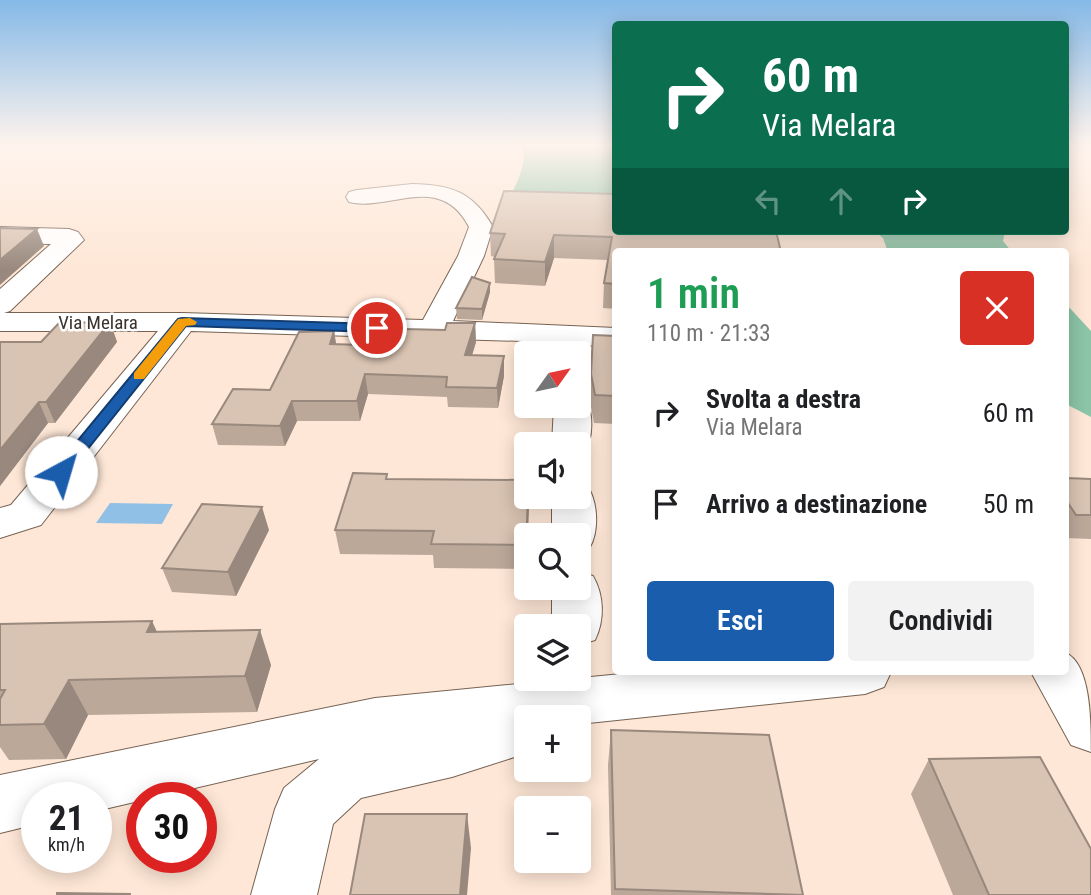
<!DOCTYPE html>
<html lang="it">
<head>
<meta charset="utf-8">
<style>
	:root { --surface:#fff; --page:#f2f2f2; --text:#202124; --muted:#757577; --accent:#1b5dad }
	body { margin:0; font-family:"Roboto Condensed",sans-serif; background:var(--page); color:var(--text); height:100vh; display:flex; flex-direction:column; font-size:26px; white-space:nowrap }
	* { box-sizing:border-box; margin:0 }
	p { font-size:23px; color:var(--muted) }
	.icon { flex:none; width:38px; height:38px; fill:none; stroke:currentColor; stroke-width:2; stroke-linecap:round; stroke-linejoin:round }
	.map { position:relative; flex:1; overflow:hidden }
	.panel { position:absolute; left:612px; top:248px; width:457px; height:427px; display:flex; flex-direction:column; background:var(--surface); border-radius:7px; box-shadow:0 4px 18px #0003 }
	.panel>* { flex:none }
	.hud { position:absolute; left:612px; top:21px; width:457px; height:214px; border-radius:7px; box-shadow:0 4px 18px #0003; background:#0b6e4f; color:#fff; overflow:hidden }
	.needle { width:46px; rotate:57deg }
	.buttons { position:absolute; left:514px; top:341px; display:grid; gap:14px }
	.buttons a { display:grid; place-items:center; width:77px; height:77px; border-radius:7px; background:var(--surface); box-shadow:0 4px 18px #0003; font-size:35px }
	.speed { position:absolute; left:21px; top:782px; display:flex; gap:14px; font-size:35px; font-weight:700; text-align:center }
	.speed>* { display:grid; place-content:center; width:91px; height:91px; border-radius:50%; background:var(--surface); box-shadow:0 4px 18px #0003; line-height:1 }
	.speed small { font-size:18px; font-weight:400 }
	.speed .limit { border:10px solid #d22; background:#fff; color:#111 }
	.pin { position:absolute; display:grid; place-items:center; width:60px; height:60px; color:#fff; margin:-30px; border:4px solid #fff; border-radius:50%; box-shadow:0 2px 7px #0007 }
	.me { position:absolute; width:77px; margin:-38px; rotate:39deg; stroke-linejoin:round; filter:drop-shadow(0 0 5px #0008) }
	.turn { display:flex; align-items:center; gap:24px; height:147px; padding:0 35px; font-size:32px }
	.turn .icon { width:91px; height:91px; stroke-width:2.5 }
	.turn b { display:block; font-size:49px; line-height:60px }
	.lanes { display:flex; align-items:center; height:66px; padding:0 35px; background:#0003; justify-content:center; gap:35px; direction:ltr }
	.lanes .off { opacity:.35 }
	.round { display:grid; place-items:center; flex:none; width:74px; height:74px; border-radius:7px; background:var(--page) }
	.head { display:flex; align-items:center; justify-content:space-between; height:119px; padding:0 35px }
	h1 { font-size:42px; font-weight:600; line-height:52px; color:#1e9e55 }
	.primary-button { display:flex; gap:14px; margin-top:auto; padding:14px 35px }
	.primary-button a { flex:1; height:80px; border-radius:7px; background:var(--accent); color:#fff; font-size:28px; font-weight:600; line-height:80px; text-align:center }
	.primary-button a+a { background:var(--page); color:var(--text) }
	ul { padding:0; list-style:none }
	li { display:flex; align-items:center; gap:21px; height:91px; padding:0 35px }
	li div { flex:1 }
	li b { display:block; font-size:26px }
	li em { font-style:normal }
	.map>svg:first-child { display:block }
	.forest { fill:#8bc4a6 }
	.water { fill:#91c0e6 }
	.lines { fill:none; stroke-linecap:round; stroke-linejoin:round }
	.minor-casing { stroke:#776354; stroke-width:2 }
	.minor { fill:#fff; fill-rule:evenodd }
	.wall { fill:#bba899 }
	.shaded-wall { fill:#98887d }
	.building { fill:#d9c3b2; stroke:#98887d; stroke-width:2 }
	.route { fill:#1b5dad; stroke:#123c70; stroke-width:2 }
	.slow { fill:#f59e0b }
	.labels { text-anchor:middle; stroke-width:5; stroke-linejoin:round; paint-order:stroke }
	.street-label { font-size:19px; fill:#3a322b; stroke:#fff }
</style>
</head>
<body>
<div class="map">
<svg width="1091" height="895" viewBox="0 0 1091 895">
	<rect width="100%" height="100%" fill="#fee7d6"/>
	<g class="forest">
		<path d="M521,145H616V205L513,191C519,179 528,157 521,145Z"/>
		<polygon points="874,231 1005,231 1003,241 1012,252 888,252 883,238"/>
		<polygon points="1066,304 1091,331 1091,417 1066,404"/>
	</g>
	<polygon class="water" points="110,503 173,504 162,524 96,523"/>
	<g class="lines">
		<defs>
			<g id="minor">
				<path d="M412,184C452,185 473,192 493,227L484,256L453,321L616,328V348L555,342L191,331L41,525L0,538V508L11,505L158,331H0V289L51,244L0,243V227L69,229L78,232L84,240L10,311L4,313H182L423,320L458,256L469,227C440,171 389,212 349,202L346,197L349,192L357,190Z"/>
				<path d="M579,397L585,398C594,411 593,439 585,452L579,453V444H552L554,406H579Z"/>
				<path d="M579,485L588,487C598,503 599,531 590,547L579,550V536H552V497H579Z"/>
				<path d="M579,572L593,576C604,595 605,620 595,640L579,645V626H552V588H579Z"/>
				<path d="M1066,653C1091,665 1091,722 1091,752L1071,745L1031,672H1066Z"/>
				<polygon points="642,672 891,672 884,687 865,694 579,724 579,718 527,718 527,753 452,777 361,798 333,824 317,895 251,895 275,809 284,788 319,759 96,811 96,798 37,798 37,824 0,833 0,775 375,698"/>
			</g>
		</defs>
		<use href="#minor" class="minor-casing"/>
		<use href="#minor" class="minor"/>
	</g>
	<g class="wall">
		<polygon points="616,194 616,309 603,308 604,283 608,260 554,258 545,286 495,283 494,259 495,257 491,256 490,233"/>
		<polygon points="490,283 490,292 482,320 457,319 456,308"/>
		<polygon points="110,322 117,342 55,423 48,423 0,486 0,342 41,342"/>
		<polygon points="475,323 476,342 472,355 504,376 498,408 448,407 447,397 368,394 360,421 297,421 285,446 218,445 212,424 270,390 334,331 336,344 398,346 445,330"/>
		<polygon points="593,335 616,336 616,424 594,423 590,402"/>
		<polygon points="1066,478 1091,479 1091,539 1066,538"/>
		<polygon points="388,479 529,497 527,569 434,568 433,555 340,554 335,530"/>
		<polygon points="269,530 236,596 172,592 162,568"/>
		<polygon points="0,624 157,632 271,665 257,712 88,715 66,759 9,760 0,747"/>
		<polygon points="611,730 803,895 611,895 608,765"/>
		<polygon points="929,759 1091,895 953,895 911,794"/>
	</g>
	<g class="shaded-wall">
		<polygon points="37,229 44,246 0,285 0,260"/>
		<polygon points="554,235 554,258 545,286 545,262"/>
		<polygon points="490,283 490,292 482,320 482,309"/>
		<polygon points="110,322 117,342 55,423 46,402"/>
		<polygon points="475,323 476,342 466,375 465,355"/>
		<polygon points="334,331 337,350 330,344"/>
		<polygon points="504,356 504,376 498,408 497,388"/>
		<polygon points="365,374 368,394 360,421 357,401"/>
		<polygon points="292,401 297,421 285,446 280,426"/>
		<polygon points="39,402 48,423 0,486 0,450"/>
		<polygon points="528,497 529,497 528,536 527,536 527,569 526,545"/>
		<polygon points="262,507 269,530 236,596 228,572"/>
		<polygon points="152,621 168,656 147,632"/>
		<polygon points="260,630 271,665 257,712 245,676"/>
		<polygon points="69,680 88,715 66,759 44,724"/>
		<polygon points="467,814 471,848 467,895 460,895"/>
	</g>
	<g class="building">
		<polygon points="504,191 616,194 616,231 776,231 781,252 616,252 616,284 604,283 612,237 554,235 545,262 494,259 505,234 490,233"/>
		<polygon points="0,228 37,229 0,260"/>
		<polygon points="472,277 490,283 482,309 456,308"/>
		<polygon points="110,322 46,402 39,402 0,450 0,342 41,342 59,323"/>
		<polygon points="447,323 475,323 465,355 504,356 497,388 446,387 447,377 365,374 357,401 292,401 280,426 212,424 233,389 270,390 299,332 334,331 330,344 398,346 405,329 445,330"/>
		<polygon points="593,335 616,336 616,396 595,395 591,374"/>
		<polygon points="353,473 387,474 386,479 527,480 527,497 528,497 526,545 431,544 434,531 335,530"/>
		<polygon points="1066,478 1091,479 1091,515 1076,515 1066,500"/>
		<polygon points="202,504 262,507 228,572 162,568"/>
		<polygon points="152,621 147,632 260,630 245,676 69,680 44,724 0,725 0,699 5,690 0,690 0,624"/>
		<polygon points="611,730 769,735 803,895 615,889"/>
		<polygon points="1040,757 1091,849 1091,895 989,895 929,759"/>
		<polygon points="365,814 467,814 460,895 350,895"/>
		<polygon points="57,893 131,894 57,895"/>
	</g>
	<linearGradient id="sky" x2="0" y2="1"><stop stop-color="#85b9e7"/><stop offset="0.54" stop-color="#fff4ed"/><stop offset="1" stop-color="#fff4ed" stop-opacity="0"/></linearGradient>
	<rect width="1091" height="270" fill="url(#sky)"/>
	<polygon class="route" points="182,318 377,324 384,328 377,332 186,326 67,475 55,475 52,472 55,468 178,319"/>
	<polygon class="slow" points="190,318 197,322 195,325 186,326 144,379 134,379 134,373 178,319"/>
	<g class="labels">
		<g class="street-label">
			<text x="98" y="329">Via Melara</text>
		</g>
	</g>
</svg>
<div class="buttons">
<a><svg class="needle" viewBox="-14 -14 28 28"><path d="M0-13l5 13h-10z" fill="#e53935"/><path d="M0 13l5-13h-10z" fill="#757577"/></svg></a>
<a><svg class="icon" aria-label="sound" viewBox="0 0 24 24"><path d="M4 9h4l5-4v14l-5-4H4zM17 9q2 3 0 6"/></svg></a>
<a><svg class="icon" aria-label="search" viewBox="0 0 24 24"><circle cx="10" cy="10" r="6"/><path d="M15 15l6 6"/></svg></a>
<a><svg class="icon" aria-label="layers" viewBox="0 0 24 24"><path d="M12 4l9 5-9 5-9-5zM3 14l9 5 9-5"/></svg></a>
<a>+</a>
<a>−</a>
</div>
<div class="speed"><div>21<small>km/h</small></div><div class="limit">30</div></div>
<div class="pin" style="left:377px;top:328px;background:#d93025"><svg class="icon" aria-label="arrive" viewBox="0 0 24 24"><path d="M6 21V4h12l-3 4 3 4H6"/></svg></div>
<svg class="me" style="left:61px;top:472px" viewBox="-20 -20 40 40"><circle r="19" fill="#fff"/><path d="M0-13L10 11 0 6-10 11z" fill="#1b5dad"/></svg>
<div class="hud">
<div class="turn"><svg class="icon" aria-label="right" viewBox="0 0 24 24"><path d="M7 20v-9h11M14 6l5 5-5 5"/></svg><div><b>60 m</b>Via Melara</div></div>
<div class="lanes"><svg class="icon off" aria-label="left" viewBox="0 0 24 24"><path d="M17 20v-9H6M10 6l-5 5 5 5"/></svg><svg class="icon off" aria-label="ahead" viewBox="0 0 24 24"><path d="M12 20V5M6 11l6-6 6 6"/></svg><svg class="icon" aria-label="right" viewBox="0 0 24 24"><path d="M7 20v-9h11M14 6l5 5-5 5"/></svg></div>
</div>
<section class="panel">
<div class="head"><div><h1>1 min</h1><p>110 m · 21:33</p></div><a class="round" style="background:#d93025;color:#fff"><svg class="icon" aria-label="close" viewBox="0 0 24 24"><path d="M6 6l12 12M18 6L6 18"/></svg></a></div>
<ul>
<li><svg class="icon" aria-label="right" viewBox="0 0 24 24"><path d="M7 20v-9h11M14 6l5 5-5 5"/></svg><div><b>Svolta a destra</b><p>Via Melara</p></div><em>60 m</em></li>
<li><svg class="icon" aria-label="arrive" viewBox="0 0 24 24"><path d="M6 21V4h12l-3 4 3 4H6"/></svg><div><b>Arrivo a destinazione</b></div><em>50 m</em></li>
</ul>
<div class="primary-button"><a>Esci</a><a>Condividi</a></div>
</section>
</div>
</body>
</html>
